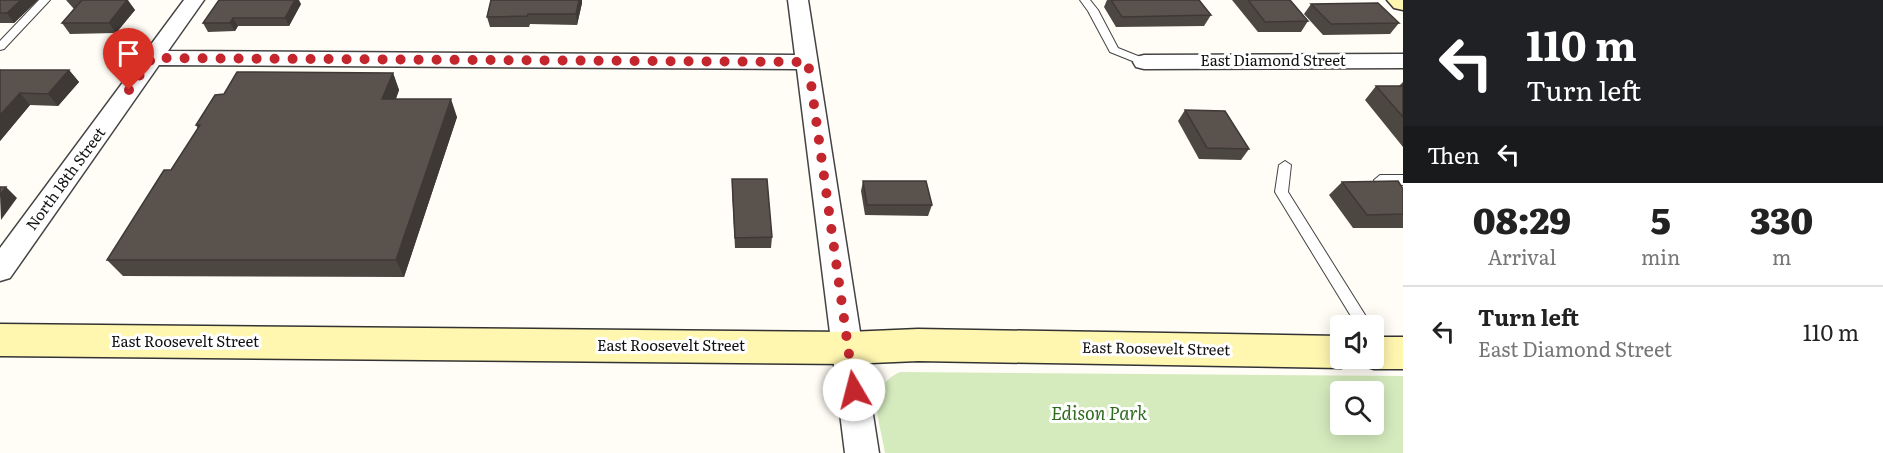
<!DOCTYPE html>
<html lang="en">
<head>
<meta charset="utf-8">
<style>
	:root { --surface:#fff; --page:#f2f2f2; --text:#222; --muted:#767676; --line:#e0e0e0 }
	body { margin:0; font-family:Literata,serif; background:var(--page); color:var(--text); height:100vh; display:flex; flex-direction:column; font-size:22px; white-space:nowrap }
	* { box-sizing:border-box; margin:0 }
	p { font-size:20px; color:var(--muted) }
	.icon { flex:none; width:33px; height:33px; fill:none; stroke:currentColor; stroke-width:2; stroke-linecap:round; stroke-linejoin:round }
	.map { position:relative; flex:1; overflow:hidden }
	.details { display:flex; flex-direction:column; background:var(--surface); width:480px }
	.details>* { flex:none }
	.top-card { background:#202124; color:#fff; overflow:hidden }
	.buttons { position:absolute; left:1330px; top:315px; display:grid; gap:12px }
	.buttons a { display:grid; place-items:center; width:54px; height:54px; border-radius:6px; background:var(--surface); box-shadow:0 3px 15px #0003; font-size:30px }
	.pin { position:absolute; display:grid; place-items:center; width:51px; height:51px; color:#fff; margin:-62px -26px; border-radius:50% 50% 50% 0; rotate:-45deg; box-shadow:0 0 6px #0007 }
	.pin .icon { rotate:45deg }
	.me { position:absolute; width:66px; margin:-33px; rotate:352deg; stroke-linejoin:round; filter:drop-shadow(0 0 4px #0008) }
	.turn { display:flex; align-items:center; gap:21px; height:126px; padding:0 24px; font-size:27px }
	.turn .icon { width:78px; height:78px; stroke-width:2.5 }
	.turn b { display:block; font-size:42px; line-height:51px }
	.then { display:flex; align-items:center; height:57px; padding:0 24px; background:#0003; gap:12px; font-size:22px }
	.eta { display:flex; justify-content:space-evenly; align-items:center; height:102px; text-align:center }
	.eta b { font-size:36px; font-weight:800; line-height:42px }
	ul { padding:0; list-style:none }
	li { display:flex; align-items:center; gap:18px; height:90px; padding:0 24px; border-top:2px solid var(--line) }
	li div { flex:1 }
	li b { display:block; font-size:22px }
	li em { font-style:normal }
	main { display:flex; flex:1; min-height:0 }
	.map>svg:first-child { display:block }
	.green { fill:#d5ebbd; fill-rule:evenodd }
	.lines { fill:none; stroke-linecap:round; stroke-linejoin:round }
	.lane-casing { stroke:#444; stroke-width:2 }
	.street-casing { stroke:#444; stroke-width:3 }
	.secondary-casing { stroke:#333; stroke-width:3 }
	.lane { fill:#fff; fill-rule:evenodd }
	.street { fill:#fff; fill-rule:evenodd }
	.secondary { fill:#fff6b0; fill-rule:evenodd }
	.wall { fill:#4d4742 }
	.shaded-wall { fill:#3f3936 }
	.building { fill:#5a524d; stroke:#3f3936; stroke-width:1.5 }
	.route { stroke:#c4262e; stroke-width:10; stroke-dasharray:0 18 }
	.labels { text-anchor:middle; stroke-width:6; stroke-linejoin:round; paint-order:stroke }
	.street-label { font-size:15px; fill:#111; stroke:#fff }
	.near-park-label { font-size:18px; font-style:italic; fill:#2f6b1f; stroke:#fff }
</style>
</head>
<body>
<main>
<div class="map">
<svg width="1403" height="453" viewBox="0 0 1403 453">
	<rect width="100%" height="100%" fill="#fffdf5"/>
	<path class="green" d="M900,372L1403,376V453H885C880,421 864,389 900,372ZM1341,392H1374V424H1341Z"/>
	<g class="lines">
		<defs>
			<g id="lane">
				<polygon points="39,0 50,0 4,49 0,50 0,41"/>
				<polygon points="1080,0 1090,0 1098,10 1118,48 1148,60 1148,64 1140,64 1110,52 1088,11"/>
				<polygon points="1285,161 1291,165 1288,192 1372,326 1357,326 1275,192 1279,165"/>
				<polygon points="1380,175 1403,175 1403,185 1375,183 1374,180"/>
			</g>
			<g id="street">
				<polygon points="184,0 204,0 168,51 795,55 788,0 808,0 879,453 845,453 797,69 159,65 10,278 0,281 0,248"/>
				<polygon points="1403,54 1403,68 1144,69 1136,67 1133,62 1136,57 1144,55"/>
			</g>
			<g id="secondary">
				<polygon points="1387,0 1403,0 1403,10 1394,8"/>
				<polygon points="0,324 848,332 918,329 1341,336 1341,358 1357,358 1354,364 1341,368 918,361 848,364 0,356"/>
				<polygon points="1374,337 1403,337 1403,369 1374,369 1361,365 1358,358 1374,358"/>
			</g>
		</defs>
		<use href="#lane" class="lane-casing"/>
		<use href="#street" class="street-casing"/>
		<use href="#secondary" class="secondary-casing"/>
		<use href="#lane" class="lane"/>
		<use href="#street" class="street"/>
		<use href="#secondary" class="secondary"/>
	</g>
	<g class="wall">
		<polygon points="0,0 38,0 14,23 0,23"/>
		<polygon points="66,0 128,0 135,10 116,33 70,34 62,23 74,9"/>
		<polygon points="491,0 582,0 582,3 577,25 530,24 529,27 490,27 487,17"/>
		<polygon points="1107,0 1199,0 1211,15 1204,26 1116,27 1104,7"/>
		<polygon points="1232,0 1290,0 1308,21 1301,32 1258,32"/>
		<polygon points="301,4 289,26 238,26 235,31 208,32 203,23"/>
		<polygon points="1311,4 1399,23 1390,34 1323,35 1304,14"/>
		<polygon points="0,69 1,70 69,70 79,82 58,106 30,105 0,141"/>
		<polygon points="393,73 399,90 396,99 457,117 404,277 123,276 107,260 171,170 198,129 196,125 224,94"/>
		<polygon points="1403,82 1403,147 1365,100 1376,86 1399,86"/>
		<polygon points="1185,110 1249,149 1241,160 1199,159 1178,121"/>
		<polygon points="732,179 772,237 771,248 735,248 732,190"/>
		<polygon points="863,181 932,205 928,216 865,215 861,191"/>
		<polygon points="1342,182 1403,189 1403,228 1353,228 1329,195"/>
	</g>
	<g class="shaded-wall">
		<polygon points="21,0 38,0 14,23 7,13"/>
		<polygon points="127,0 135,10 116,33 109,23"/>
		<polygon points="295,0 299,0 301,4 289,26 285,18"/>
		<polygon points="579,0 582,0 582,3 577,25 576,14"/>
		<polygon points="233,18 238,26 235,31 230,23"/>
		<polygon points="69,70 79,82 58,106 48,94"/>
		<polygon points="393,73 399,90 389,116 382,99"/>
		<polygon points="20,93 30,105 0,141 0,115"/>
		<polygon points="451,99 457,117 404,277 396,260"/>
		<polygon points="6,187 17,198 1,220 0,195"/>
	</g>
	<g class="building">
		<polygon points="0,0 21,0 7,13 0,13"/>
		<polygon points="82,0 127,0 109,23 62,23"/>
		<polygon points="219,0 295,0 285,18 233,18 230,23 203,23"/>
		<polygon points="491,0 579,0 576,14 528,14 527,16 487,17"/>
		<polygon points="1111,0 1199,0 1211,15 1122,17"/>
		<polygon points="1248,0 1290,0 1308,21 1265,22"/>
		<polygon points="1378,3 1399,23 1331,24 1311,4"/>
		<polygon points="0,70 69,70 48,94 20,93 0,115"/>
		<polygon points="237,72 393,73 382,99 451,99 396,260 107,260 164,170 171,170 200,125 196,125 215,95 224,94"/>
		<polygon points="1376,86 1403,86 1403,117"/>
		<polygon points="1185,110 1225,111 1249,149 1207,148"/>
		<polygon points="732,179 767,179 772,237 735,238"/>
		<polygon points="863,181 926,181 932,205 867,205"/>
		<polygon points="1398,181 1403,189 1403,214 1367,215 1342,182"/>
		<polygon points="0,187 6,187 0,195"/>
	</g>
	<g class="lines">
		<polyline class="route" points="129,90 152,58 808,62 854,390"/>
	</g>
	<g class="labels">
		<g class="street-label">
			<text x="1273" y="66">East Diamond Street</text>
			<text transform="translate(66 179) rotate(-54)" y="5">North 18th Street</text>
			<text x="185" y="347">East Roosevelt Street</text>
			<text x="671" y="351">East Roosevelt Street</text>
			<text transform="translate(1156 349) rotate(1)" y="5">East Roosevelt Street</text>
		</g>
		<g class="near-park-label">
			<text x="1099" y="420">Edison Park</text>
		</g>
	</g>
</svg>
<div class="buttons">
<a><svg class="icon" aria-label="sound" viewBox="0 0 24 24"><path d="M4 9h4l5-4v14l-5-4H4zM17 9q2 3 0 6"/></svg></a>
<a><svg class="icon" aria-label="search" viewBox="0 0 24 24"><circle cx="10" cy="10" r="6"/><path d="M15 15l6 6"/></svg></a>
</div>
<div class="pin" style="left:129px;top:90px;background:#d93025"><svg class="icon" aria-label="arrive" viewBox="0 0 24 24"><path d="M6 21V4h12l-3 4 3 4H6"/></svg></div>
<svg class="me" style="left:854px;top:390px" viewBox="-20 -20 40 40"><circle r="19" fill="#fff"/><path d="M0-13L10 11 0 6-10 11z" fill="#c4262e"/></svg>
</div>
<section class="details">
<div class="top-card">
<div class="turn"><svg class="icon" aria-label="left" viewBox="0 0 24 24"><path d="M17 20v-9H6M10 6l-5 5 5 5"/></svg><div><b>110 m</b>Turn left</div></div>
<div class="then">Then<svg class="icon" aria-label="left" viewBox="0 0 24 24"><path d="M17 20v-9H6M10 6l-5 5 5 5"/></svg></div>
</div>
<div class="eta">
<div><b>08:29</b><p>Arrival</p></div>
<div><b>5</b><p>min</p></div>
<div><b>330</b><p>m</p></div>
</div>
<ul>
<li><svg class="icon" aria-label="left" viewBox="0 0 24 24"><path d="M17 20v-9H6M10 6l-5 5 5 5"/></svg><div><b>Turn left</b><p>East Diamond Street</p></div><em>110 m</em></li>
</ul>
</section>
</main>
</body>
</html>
